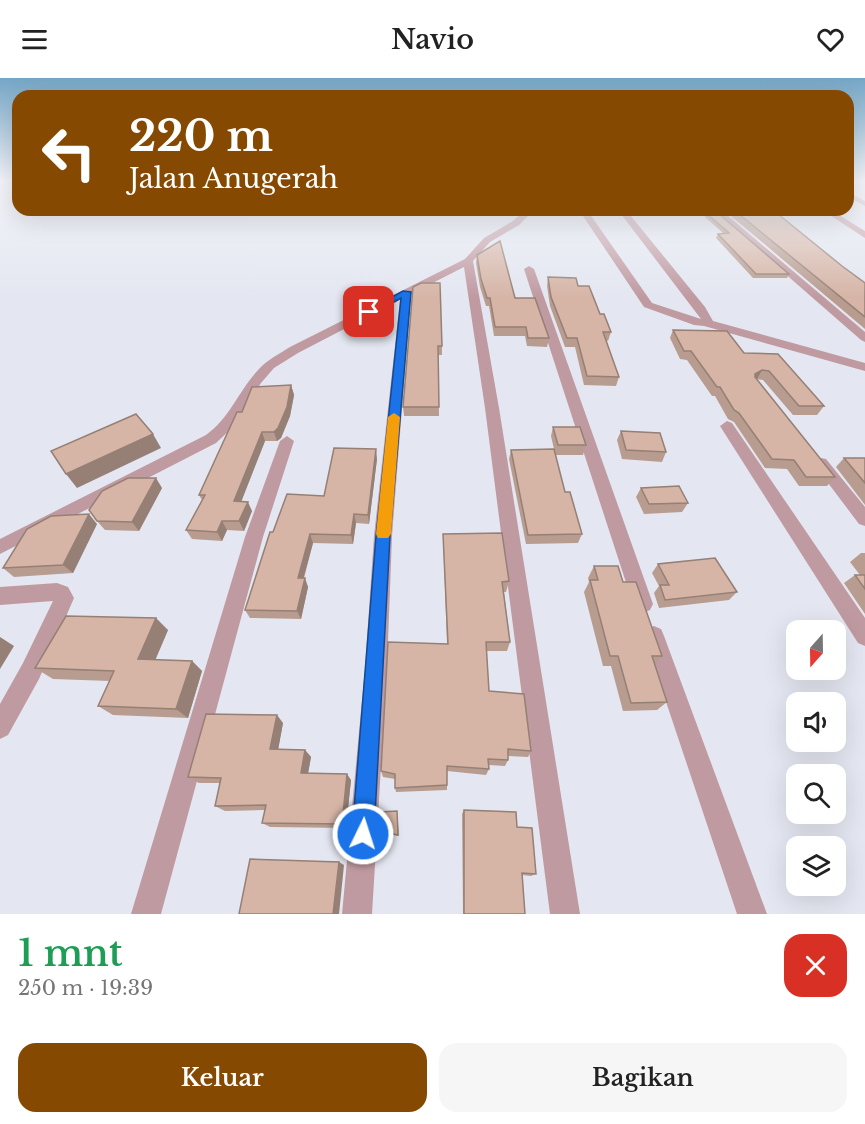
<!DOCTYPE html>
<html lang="id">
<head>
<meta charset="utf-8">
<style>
	:root { --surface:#fff; --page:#f6f6f6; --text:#222; --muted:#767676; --accent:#854902 }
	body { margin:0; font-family:"Libre Baskerville",serif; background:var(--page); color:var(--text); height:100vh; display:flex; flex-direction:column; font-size:22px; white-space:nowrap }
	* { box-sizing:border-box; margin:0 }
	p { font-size:20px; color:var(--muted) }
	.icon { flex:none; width:33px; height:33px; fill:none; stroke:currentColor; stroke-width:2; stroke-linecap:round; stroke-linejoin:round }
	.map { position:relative; height:836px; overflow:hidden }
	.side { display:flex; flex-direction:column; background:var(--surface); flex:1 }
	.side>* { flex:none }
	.hud { position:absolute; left:12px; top:12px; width:842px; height:126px; border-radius:18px; box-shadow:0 6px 24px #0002; background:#854902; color:#fff; overflow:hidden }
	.needle { width:39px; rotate:200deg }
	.tools { position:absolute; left:786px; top:542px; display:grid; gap:12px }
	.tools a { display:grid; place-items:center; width:60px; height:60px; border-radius:12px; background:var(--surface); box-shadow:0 6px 24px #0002; font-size:30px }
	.pin { position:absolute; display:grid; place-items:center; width:51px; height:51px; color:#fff; margin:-26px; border-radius:12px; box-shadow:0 3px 9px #0006 }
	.me { position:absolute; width:66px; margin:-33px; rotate:4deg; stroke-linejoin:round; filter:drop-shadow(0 0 4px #0008) }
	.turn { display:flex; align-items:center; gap:21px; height:126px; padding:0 18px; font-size:27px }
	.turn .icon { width:78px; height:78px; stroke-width:2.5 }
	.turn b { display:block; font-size:42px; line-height:51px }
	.round { display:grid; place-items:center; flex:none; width:63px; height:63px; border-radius:18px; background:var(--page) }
	.head { display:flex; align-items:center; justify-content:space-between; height:102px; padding:0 18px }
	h1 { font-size:36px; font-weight:600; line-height:45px; color:#1e9e55 }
	.cta { display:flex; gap:12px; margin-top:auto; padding:12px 18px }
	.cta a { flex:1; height:69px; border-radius:18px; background:var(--accent); color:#fff; font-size:24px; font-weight:600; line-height:69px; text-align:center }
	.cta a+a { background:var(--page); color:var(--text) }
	header { display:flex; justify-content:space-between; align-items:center; height:78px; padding:0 18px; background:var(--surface); font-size:27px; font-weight:600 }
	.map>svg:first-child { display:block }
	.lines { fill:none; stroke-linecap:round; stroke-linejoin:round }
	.minor { fill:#c09aa1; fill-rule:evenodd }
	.wall { fill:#b89c8f }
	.shaded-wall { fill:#967f74 }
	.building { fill:#d6b5a6; stroke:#967f74; stroke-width:1.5 }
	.route { fill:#1a73e8; stroke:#114b97; stroke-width:1.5 }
	.slow { fill:#f59e0b }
</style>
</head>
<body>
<header><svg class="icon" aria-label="menu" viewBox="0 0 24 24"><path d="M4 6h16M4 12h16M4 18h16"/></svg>Navio<svg class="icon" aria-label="heart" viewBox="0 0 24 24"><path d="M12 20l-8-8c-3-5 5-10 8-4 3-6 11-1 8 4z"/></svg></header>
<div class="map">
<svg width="865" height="836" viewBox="0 0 865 836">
	<rect width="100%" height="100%" fill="#e4e7f1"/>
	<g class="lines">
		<g class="minor">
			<polygon points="848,114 865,123 865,128 848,119"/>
			<path d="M525,132H534L519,147L490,164L473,183L499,330L580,836H550L485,330L464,189L411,216L392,458L387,590L372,836H342L365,590L374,458L400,222L298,275L274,290L261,305L232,350L216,365L0,476V461L206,357C230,340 239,312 259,291C267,282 279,276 290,269L465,181L484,160L513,143Z"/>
			<polygon points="579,132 587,132 652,225 701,241 618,132 626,132 705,229 713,243 865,285 865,293 704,248 694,247 644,229"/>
			<polygon points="712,132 721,132 865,254 865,264 861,262"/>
			<polygon points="822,132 831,132 865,153 865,160"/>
			<polygon points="529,188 534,191 653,526 650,532 643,535 636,532 633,526 524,191"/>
			<polygon points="727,343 732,345 865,540 865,568 858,565 720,348"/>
			<polygon points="287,358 294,363 263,459 161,836 131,836 245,459 280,363"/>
			<polygon points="821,380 826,381 865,429 865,448 859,446 816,389 813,385 816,381"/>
			<polygon points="57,505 68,509 74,520 39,601 8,657 0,661 0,626 23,585 53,523 0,527 0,509"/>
			<polygon points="654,548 661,551 664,558 767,836 737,836 644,558 647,551"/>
		</g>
	</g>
	<g class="wall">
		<polygon points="724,132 773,132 842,188 865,205 865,251"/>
		<polygon points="706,135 789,196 787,200 753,200 716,160 718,156 723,155 705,139"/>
		<polygon points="477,177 549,260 547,269 527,268 525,258 494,258 489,228 486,228 480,209 476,185"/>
		<polygon points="548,199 578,208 600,236 611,254 608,263 606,262 619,299 616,308 584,307 575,269 565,269 550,228 547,208"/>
		<polygon points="413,209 442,268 442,277 438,277 439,338 404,338 403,329"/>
		<polygon points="673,252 744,275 824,328 817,337 793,337 763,302 756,301 835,399 827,408 799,408 787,391 765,390 734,344 728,341 715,318 712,318 687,282 680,281 670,260"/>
		<polygon points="291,307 294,317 290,338 281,360 277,363 265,363 241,423 252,433 244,453 227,452 222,463 192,461 186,452 202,422 199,417 242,334"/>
		<polygon points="553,349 586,367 583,377 555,377 565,414 582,456 578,465 526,466 509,381 511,372 554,371 551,358"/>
		<polygon points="621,353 666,374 662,384 622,381 617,362"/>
		<polygon points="844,380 865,380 865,427 836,389"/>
		<polygon points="377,381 369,446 356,445 353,466 313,465 304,500 308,509 301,541 250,540 245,532 273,454"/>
		<polygon points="162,410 139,453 105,452 97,443"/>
		<polygon points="641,410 688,425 682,434 644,436 636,419"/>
		<polygon points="97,446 73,495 14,499 3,490"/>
		<polygon points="443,456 509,503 506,514 504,514 510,564 507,573 486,573 489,613 531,673 528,679 508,678 508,682 505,688 489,687 489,691 486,697 447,693 447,712 396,714 395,710 395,701 383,699 381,693 447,566"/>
		<polygon points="861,475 865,475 865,536 844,505 855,497 860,497 850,484"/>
		<polygon points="658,486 737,514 729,522 659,530 654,515 659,508 652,495"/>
		<polygon points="594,488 623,504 662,578 655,586 667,624 657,632 623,633 611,588 603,588 584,514 589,504 588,500"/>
		<polygon points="168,552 155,582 192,583 202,593 188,640 113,637 98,628 110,603 53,601 35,590"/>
		<polygon points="283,645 278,671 305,672 311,679 308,695 351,702 346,750 270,749 262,745 265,732 225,733 215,728 220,705 199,705 188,699"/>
		<polygon points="464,732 517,749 536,796 531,798 522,797 525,836 463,836 462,736"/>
		<polygon points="397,733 399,758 379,754 378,753"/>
	</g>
	<g class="shaded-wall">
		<polygon points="762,292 757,301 750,305 755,296"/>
		<polygon points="291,307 294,317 290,338 281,360 277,363 274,354"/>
		<polygon points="262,354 265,363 238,432 234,423"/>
		<polygon points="153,356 161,370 77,410 66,396"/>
		<polygon points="376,371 377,381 369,446 368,437"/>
		<polygon points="156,400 162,410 139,453 132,444"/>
		<polygon points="248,424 252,433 244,453 239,443"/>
		<polygon points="89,436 97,446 73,495 63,487"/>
		<polygon points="354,436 356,445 353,466 351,457"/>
		<polygon points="222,443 227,452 222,463 217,454"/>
		<polygon points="310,456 313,465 301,509 298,500"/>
		<polygon points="305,500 308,509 301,541 297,533"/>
		<polygon points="156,540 168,552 151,592 138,581"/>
		<polygon points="0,559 14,568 0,591"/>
		<polygon points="192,583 202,593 188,640 176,631"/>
		<polygon points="277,637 283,645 277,678 270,671"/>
		<polygon points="305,672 311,679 307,701 301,695"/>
		<polygon points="347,696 351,702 346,750 342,746"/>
		<polygon points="339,784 344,787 339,836 333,836"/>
	</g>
	<g class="building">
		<polygon points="734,132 773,132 842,188 865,205 865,239"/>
		<polygon points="706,135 718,135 789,196 756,196 718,156 729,155"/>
		<polygon points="500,163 515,220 535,220 549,260 528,260 526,249 495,249 490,220 487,220 481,201 477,177"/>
		<polygon points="548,199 576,200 578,208 589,208 600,236 604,236 611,254 603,254 619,299 587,298 577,260 567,260 551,219"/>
		<polygon points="421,205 440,205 442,268 438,268 439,329 403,329 413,209"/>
		<polygon points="673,252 727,253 744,275 778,276 824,328 799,328 769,293 762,292 755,296 755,299 835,399 806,399 794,382 772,381 739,335 734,332 720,309 717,309 691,273 684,273"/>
		<polygon points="291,307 287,329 278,350 274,354 262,354 234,423 248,424 239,443 222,443 217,454 186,452 205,417 199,417 237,334 242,334 252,309"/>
		<polygon points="136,336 153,356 66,396 51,373"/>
		<polygon points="553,349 580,349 586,367 558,367"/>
		<polygon points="621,353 660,355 666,374 626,372"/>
		<polygon points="334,370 376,371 368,437 354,436 351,457 310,456 298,500 305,500 297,533 245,532 270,454 273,454 287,416 324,418"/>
		<polygon points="554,371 565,414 570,414 582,456 528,457 511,372"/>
		<polygon points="844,380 865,380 865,405"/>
		<polygon points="128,400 156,400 132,444 97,443 89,432 102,413"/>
		<polygon points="679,408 688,425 649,426 641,410"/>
		<polygon points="89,436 63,487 3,490 27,451 51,438"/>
		<polygon points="502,455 509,503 502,504 510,564 486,564 489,613 524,616 531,673 508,671 508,682 488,681 489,691 447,688 447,707 395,710 395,696 381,693 388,564 448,566 443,456"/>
		<polygon points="715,480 737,514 665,522 660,507 669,507 658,486"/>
		<polygon points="594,488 618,488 623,504 636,504 662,578 652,578 667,624 631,625 618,578 610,578 590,502 598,502"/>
		<polygon points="855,497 865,497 865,511"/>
		<polygon points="66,538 156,540 138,581 192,583 176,631 98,628 114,593 35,590"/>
		<polygon points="206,636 277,637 270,671 305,672 301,695 347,696 342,746 262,745 266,727 215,728 221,700 188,699"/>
		<polygon points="464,732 516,734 517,749 532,750 536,796 522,795 525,836 464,836"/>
		<polygon points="397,733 398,757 378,753 379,734"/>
		<polygon points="250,781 339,784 333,836 239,836"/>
	</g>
	<linearGradient id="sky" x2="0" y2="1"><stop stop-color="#75a6c6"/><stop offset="0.47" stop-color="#f3f4f9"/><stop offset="1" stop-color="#f3f4f9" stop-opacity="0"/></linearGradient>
	<rect width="865" height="219" fill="url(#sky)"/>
	<polygon class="route" points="403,213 411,214 390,458 374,756 371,764 363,767 355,764 352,756 376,458 401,220 372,236 364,234"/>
	<polygon class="slow" points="394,335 400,339 391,456 388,460 378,460 376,456 388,339"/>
</svg>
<div class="tools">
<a><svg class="needle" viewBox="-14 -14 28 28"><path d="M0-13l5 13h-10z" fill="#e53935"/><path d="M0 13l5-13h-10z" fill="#767676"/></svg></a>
<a><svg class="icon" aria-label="sound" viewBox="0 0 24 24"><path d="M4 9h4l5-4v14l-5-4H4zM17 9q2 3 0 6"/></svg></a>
<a><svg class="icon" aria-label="search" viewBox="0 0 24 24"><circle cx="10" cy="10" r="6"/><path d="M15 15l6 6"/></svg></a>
<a><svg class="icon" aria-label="layers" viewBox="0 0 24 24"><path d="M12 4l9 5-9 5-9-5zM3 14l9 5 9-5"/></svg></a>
</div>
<div class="pin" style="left:369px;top:234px;background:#d93025"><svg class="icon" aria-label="arrive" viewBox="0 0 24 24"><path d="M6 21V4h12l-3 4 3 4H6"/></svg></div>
<svg class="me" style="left:363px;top:756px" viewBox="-20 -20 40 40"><circle r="17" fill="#1a73e8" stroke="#fff" stroke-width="3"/><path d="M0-11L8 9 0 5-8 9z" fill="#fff"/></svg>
<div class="hud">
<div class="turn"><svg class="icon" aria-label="left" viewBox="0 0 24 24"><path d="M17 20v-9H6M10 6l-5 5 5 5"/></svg><div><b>220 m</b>Jalan Anugerah</div></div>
</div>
</div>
<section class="side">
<div class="head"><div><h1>1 mnt</h1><p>250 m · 19:39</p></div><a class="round" style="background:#d93025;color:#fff"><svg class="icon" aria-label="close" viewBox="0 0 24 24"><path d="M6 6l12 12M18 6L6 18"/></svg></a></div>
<div class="cta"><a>Keluar</a><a>Bagikan</a></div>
</section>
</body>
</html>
